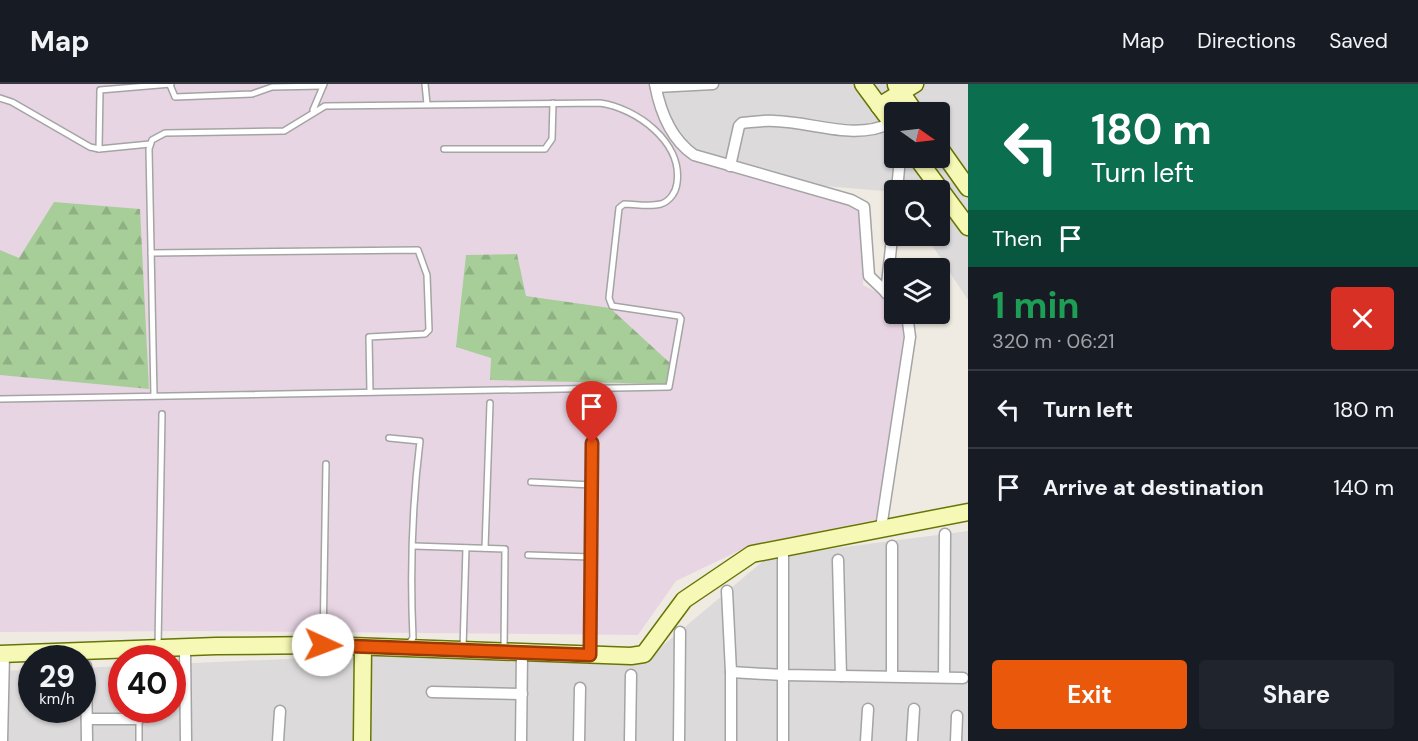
<!DOCTYPE html>
<html lang="en">
<head>
<meta charset="utf-8">
<style>
	:root { --surface:#171b24; --page:#20242c; --text:#f1f3f6; --muted:#9ea1a6; --line:#363941; --accent:#ea580c }
	body { margin:0; font-family:"DM Sans",sans-serif; background:var(--page); color:var(--text); height:100vh; display:flex; flex-direction:column; font-size:22px; white-space:nowrap }
	* { box-sizing:border-box; margin:0 }
	p { font-size:20px; color:var(--muted) }
	.icon { flex:none; width:33px; height:33px; fill:none; stroke:currentColor; stroke-width:2; stroke-linecap:round; stroke-linejoin:round }
	.map { position:relative; flex:1; overflow:hidden }
	.drawer { display:flex; flex-direction:column; background:var(--surface); width:450px }
	.drawer>* { flex:none }
	.top-card { background:#0b6e4f; color:#fff; overflow:hidden }
	.needle { width:39px; rotate:104deg }
	.tools { position:absolute; left:884px; top:18px; display:grid; gap:12px }
	.tools a { display:grid; place-items:center; width:66px; height:66px; border-radius:6px; background:var(--surface); box-shadow:0 2px 4px #0004; font-size:30px }
	.speed { position:absolute; left:18px; top:561px; display:flex; gap:12px; font-size:30px; font-weight:700; text-align:center }
	.speed>* { display:grid; place-content:center; width:78px; height:78px; border-radius:50%; background:var(--surface); box-shadow:0 2px 4px #0004; line-height:1 }
	.speed small { font-size:15px; font-weight:400 }
	.speed .limit { border:9px solid #d22; background:#fff; color:#111 }
	.pin { position:absolute; display:grid; place-items:center; width:51px; height:51px; color:#fff; margin:-62px -26px; border-radius:50% 50% 50% 0; rotate:-45deg; box-shadow:0 0 6px #0007 }
	.pin .icon { rotate:45deg }
	.me { position:absolute; width:66px; margin:-33px; rotate:92deg; stroke-linejoin:round; filter:drop-shadow(0 0 4px #0008) }
	.turn { display:flex; align-items:center; gap:21px; height:126px; padding:0 24px; font-size:27px }
	.turn .icon { width:78px; height:78px; stroke-width:2.5 }
	.turn b { display:block; font-size:42px; line-height:51px }
	.then { display:flex; align-items:center; height:57px; padding:0 24px; background:#0003; gap:12px; font-size:22px }
	.round { display:grid; place-items:center; flex:none; width:63px; height:63px; border-radius:6px; background:var(--page) }
	.head { display:flex; align-items:center; justify-content:space-between; height:102px; padding:0 24px }
	h1 { font-size:36px; font-weight:700; line-height:45px; color:#1e9e55 }
	.action { display:flex; gap:12px; margin-top:auto; padding:12px 24px }
	.action a { flex:1; height:69px; border-radius:6px; background:var(--accent); color:#fff; font-size:24px; font-weight:700; line-height:69px; text-align:center }
	.action a+a { background:var(--page); color:var(--text) }
	ul { padding:0; list-style:none }
	li { display:flex; align-items:center; gap:18px; height:78px; padding:0 24px; border-top:2px solid var(--line) }
	li div { flex:1 }
	li b { display:block; font-size:22px }
	li em { font-style:normal }
	header { display:flex; align-items:center; gap:36px; box-sizing:border-box; height:84px; padding:0 30px; background:var(--surface); border-bottom:2px solid var(--line) }
	header strong { font-size:28px }
	nav { display:flex; gap:33px; margin-inline-start:auto; font-size:21px }
	main { display:flex; flex:1; min-height:0 }
	.map>svg:first-child { display:block }
	.residential { fill:#dcdada; fill-rule:evenodd }
	.industrial { fill:#e8d5e4 }
	.forest { fill:url(#forest-firs) }
	.lines { fill:none; stroke-linecap:round; stroke-linejoin:round }
	.lane-casing { stroke:#a4a4a4; stroke-width:8 }
	.street-casing { stroke:#a4a4a4; stroke-width:13 }
	.secondary-casing { stroke:#677504; stroke-width:19 }
	.lane { stroke:#fff; stroke-width:5 }
	.street { stroke:#fff; stroke-width:10 }
	.secondary { stroke:#f6f9b6; stroke-width:16 }
	.route-casing { stroke:#983908; stroke-width:15 }
	.route { stroke:#ea580c; stroke-width:10 }
</style>
</head>
<body>
<header>
<strong>Map</strong>
<nav><a>Map</a><a>Directions</a><a>Saved</a></nav>
</header>
<main>
<div class="map">
<svg width="968" height="657" viewBox="0 0 968 657">
	<defs>
		<pattern id="forest-firs" width="22" height="20" patternUnits="userSpaceOnUse" patternTransform="scale(1.5)"><rect width="22" height="20" fill="#a7ce98"/><path d="M5 1l3.5 6h-7zM16 11l3.5 6h-7z" fill="#8fb083"/></pattern>
	</defs>
	<rect width="100%" height="100%" fill="#efebe3"/>
	<g class="residential">
		<path d="M615,0H968V216L926,152H939V106L894,108L663,88ZM894,28H939V74H894Z"/>
		<polygon points="968,447 968,657 0,657 0,587 31,586 32,626 82,626 83,584 121,582 122,626 172,626 173,580 376,571 641,580 768,473"/>
	</g>
	<polygon class="industrial" points="0,0 649,0 660,32 692,76 865,125 863,201 893,216 894,230 901,230 905,238 880,435 751,461 676,497 638,551 194,547 0,548"/>
	<g class="forest">
		<polygon points="54,118 140,125 149,305 0,291 0,166 19,174"/>
		<polygon points="517,170 526,212 610,224 670,279 668,300 490,296 491,274 456,263 466,171"/>
	</g>
	<g class="lines">
		<defs>
			<g id="lane">
				<polyline points="425,0 427,20"/>
				<polyline points="170,1 175,13 252,10 272,3 323,2"/>
				<polyline points="0,14 12,18 90,63 99,65 150,60"/>
				<polyline points="313,26 324,0"/>
				<polyline points="99,65 100,6 171,0"/>
				<polyline points="444,65 545,65 552,55 553,19"/>
				<polyline points="151,169 418,166 427,191 429,246 425,250 369,253 370,308"/>
				<path d="M0,315L669,303L681,235L679,232L612,222L609,214L619,124L624,120C636,120 649,123 661,120C670,117 676,108 677,99C683,58 636,24 600,19L325,22L284,47L165,49L152,56L149,65L154,312"/>
				<path d="M389,354L420,357C412,422 410,489 413,554L409,559"/>
				<polyline points="531,398 592,401"/>
				<polyline points="414,462 505,465 504,566"/>
				<polyline points="485,464 490,319"/>
				<polyline points="528,471 591,473"/>
				<polyline points="323,560 326,380"/>
				<polyline points="158,563 162,330"/>
				<polyline points="463,564 466,464"/>
				<polyline points="590,569 593,317"/>
				<polyline points="139,657 139,626"/>
			</g>
			<g id="street">
				<path d="M655,0C660,27 671,55 694,71L851,116L864,123L869,192L894,216"/>
				<polyline points="656,3 713,0"/>
				<path d="M730,82L739,42L742,39C753,38 764,36 775,37C813,38 855,57 891,39"/>
				<polyline points="897,106 900,74"/>
				<polyline points="886,209 894,136"/>
				<polyline points="881,444 910,253 907,230"/>
				<polyline points="892,462 892,592"/>
				<polyline points="838,476 841,592"/>
				<polyline points="727,507 731,588 731,657"/>
				<polyline points="185,565 186,657"/>
				<polyline points="86,582 87,657"/>
				<polyline points="731,588 783,591 963,594"/>
				<polyline points="944,593 945,450"/>
				<polyline points="432,608 522,610"/>
				<polyline points="87,635 139,635"/>
				<polyline points="2,657 4,570"/>
				<polyline points="278,657 280,627"/>
				<polyline points="521,657 522,568"/>
				<polyline points="579,657 580,604"/>
				<polyline points="630,657 631,591"/>
				<polyline points="679,657 680,548"/>
				<polyline points="783,657 783,463"/>
				<polyline points="866,657 868,625"/>
				<polyline points="912,657 914,625"/>
				<polyline points="956,657 957,632"/>
			</g>
			<g id="secondary">
				<polyline points="863,0 894,42"/>
				<polyline points="896,1 915,28"/>
				<polyline points="879,22 915,0"/>
				<polyline points="939,63 968,104"/>
				<polyline points="917,74 968,143"/>
				<polyline points="0,570 216,562 323,561 631,572 644,570 684,516 752,470 968,428"/>
				<polyline points="362,657 363,563"/>
			</g>
		</defs>
		<use href="#lane" class="lane-casing"/>
		<use href="#street" class="street-casing"/>
		<use href="#secondary" class="secondary-casing"/>
		<use href="#lane" class="lane"/>
		<use href="#street" class="street"/>
		<use href="#secondary" class="secondary"/>
	</g>
	<g class="lines">
		<defs>
			<polyline id="route" points="323,561 590,571 592,359"/>
		</defs>
		<use href="#route" class="route-casing"/>
		<use href="#route" class="route"/>
	</g>
</svg>
<div class="tools">
<a><svg class="needle" viewBox="-14 -14 28 28"><path d="M0-13l5 13h-10z" fill="#e53935"/><path d="M0 13l5-13h-10z" fill="#9ea1a6"/></svg></a>
<a><svg class="icon" aria-label="search" viewBox="0 0 24 24"><circle cx="10" cy="10" r="6"/><path d="M15 15l6 6"/></svg></a>
<a><svg class="icon" aria-label="layers" viewBox="0 0 24 24"><path d="M12 4l9 5-9 5-9-5zM3 14l9 5 9-5"/></svg></a>
</div>
<div class="speed"><div>29<small>km/h</small></div><div class="limit">40</div></div>
<div class="pin" style="left:592px;top:359px;background:#d93025"><svg class="icon" aria-label="arrive" viewBox="0 0 24 24"><path d="M6 21V4h12l-3 4 3 4H6"/></svg></div>
<svg class="me" style="left:323px;top:561px" viewBox="-20 -20 40 40"><circle r="19" fill="#fff"/><path d="M0-13L10 11 0 6-10 11z" fill="#ea580c"/></svg>
</div>
<section class="drawer">
<div class="top-card">
<div class="turn"><svg class="icon" aria-label="left" viewBox="0 0 24 24"><path d="M17 20v-9H6M10 6l-5 5 5 5"/></svg><div><b>180 m</b>Turn left</div></div>
<div class="then">Then<svg class="icon" aria-label="arrive" viewBox="0 0 24 24"><path d="M6 21V4h12l-3 4 3 4H6"/></svg></div>
</div>
<div class="head"><div><h1>1 min</h1><p>320 m · 06:21</p></div><a class="round" style="background:#d93025;color:#fff"><svg class="icon" aria-label="close" viewBox="0 0 24 24"><path d="M6 6l12 12M18 6L6 18"/></svg></a></div>
<ul>
<li><svg class="icon" aria-label="left" viewBox="0 0 24 24"><path d="M17 20v-9H6M10 6l-5 5 5 5"/></svg><div><b>Turn left</b></div><em>180 m</em></li>
<li><svg class="icon" aria-label="arrive" viewBox="0 0 24 24"><path d="M6 21V4h12l-3 4 3 4H6"/></svg><div><b>Arrive at destination</b></div><em>140 m</em></li>
</ul>
<div class="action"><a>Exit</a><a>Share</a></div>
</section>
</main>
</body>
</html>
